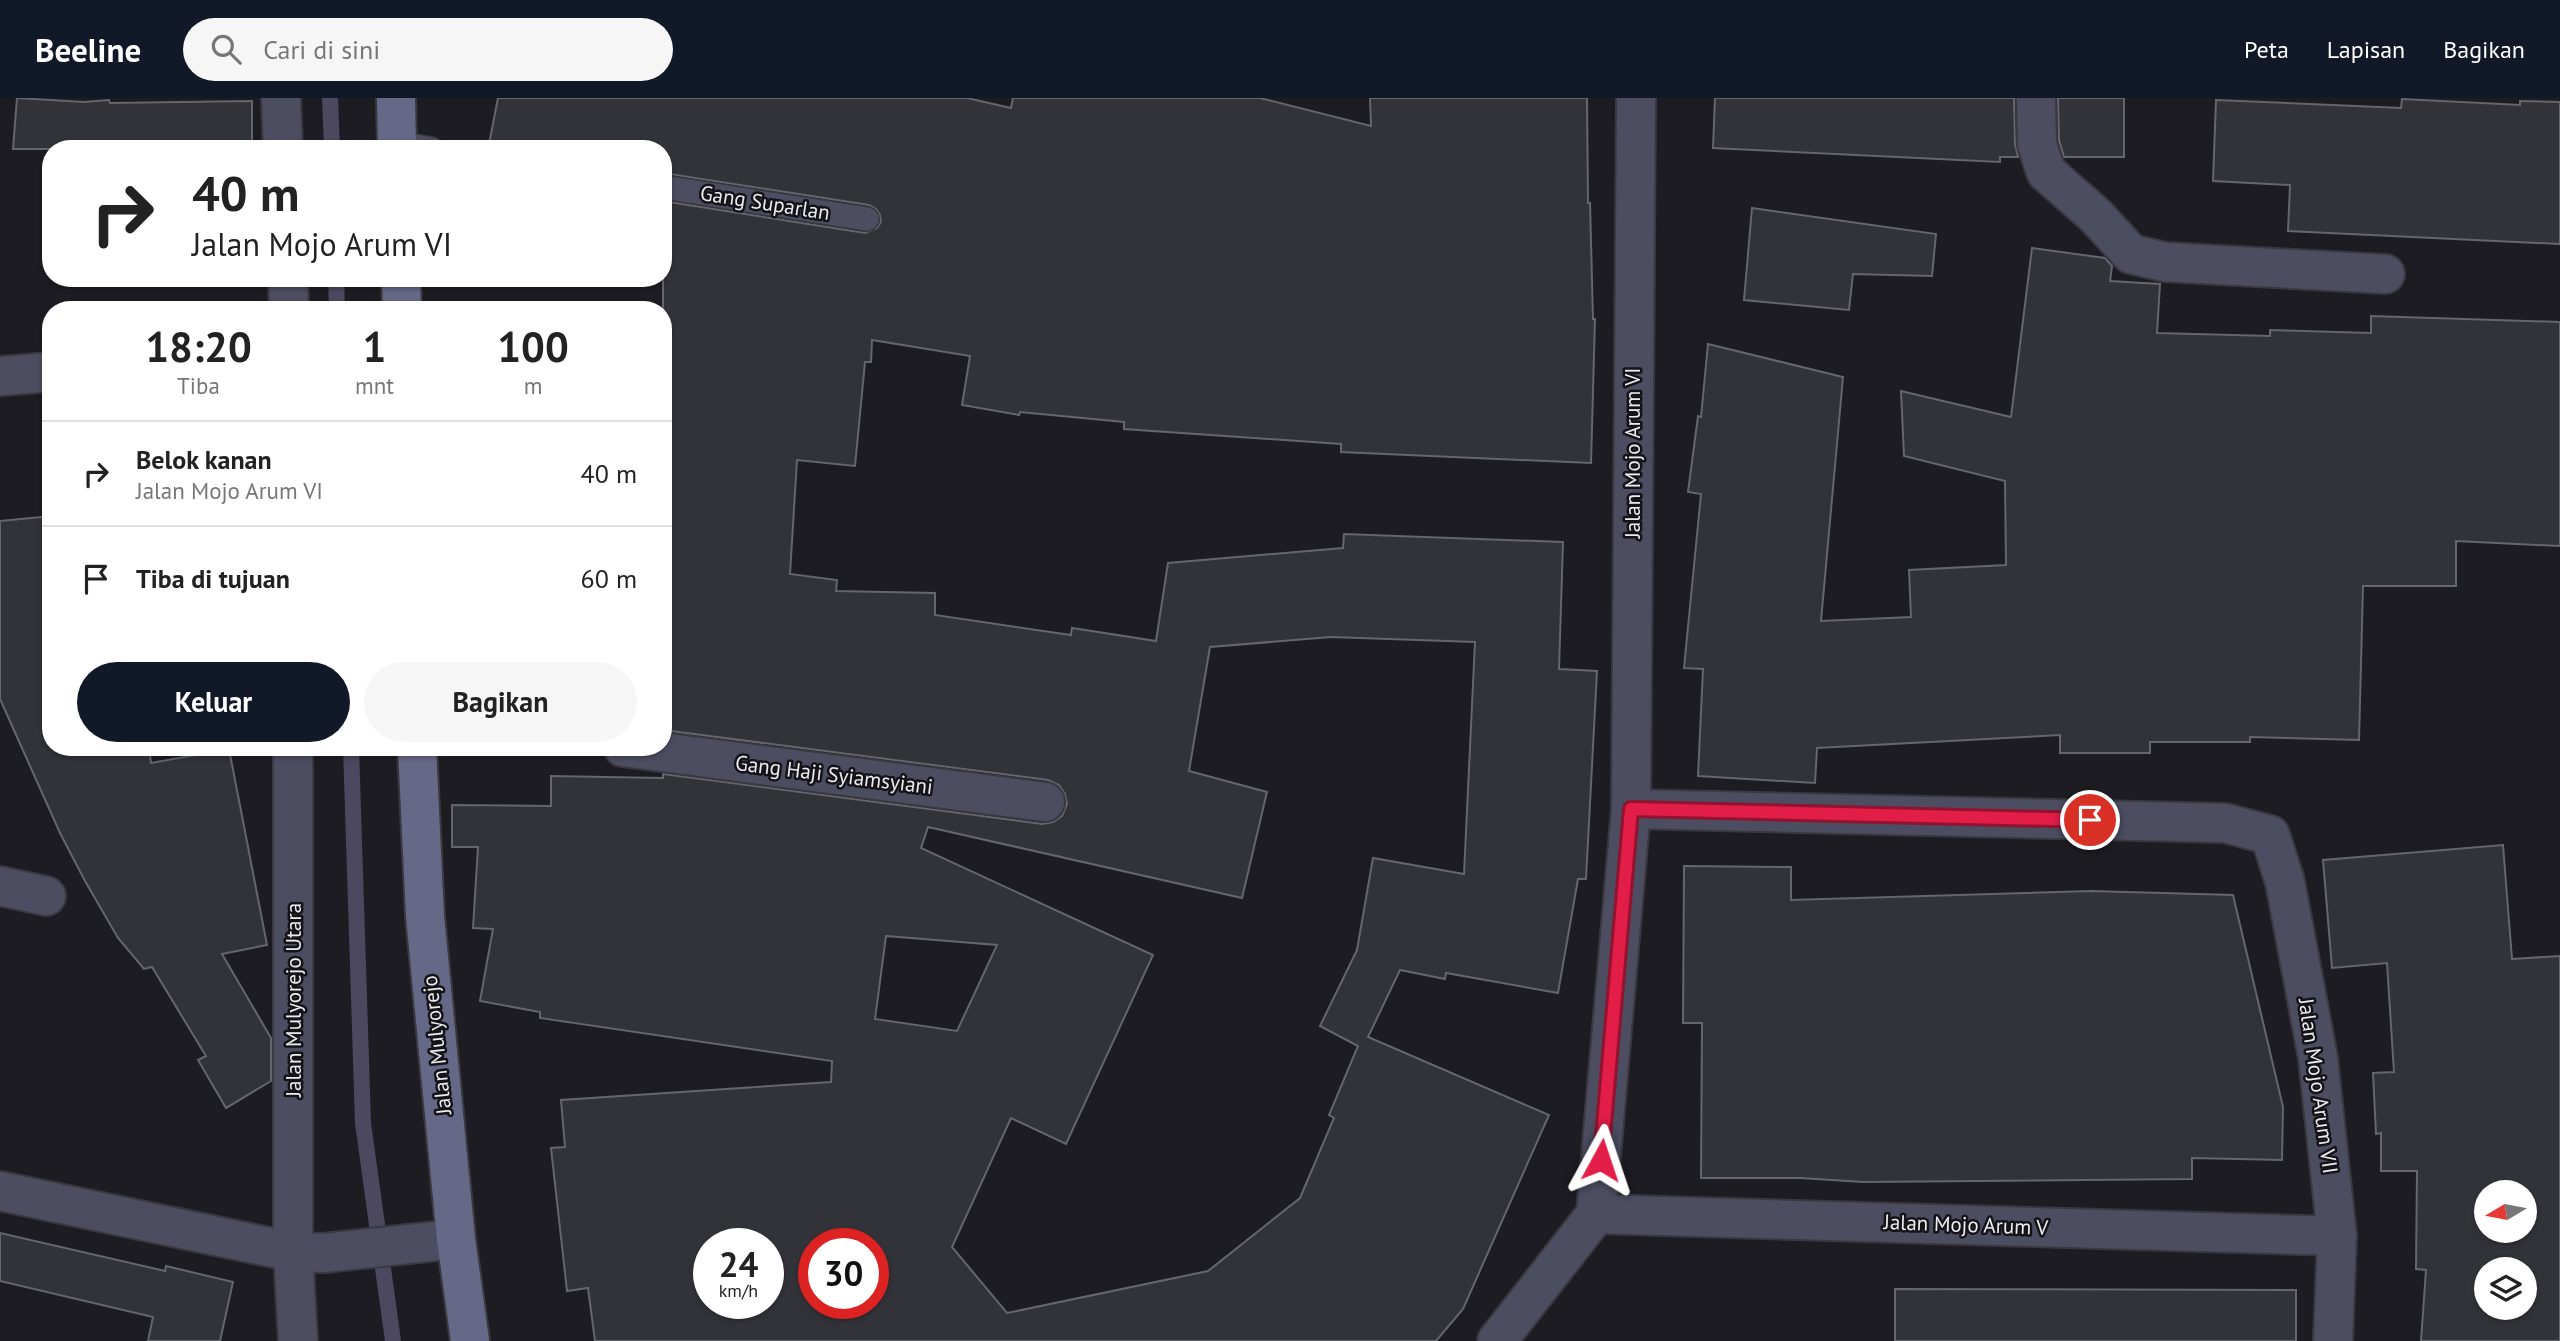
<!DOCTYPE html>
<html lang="id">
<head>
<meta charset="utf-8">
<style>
	:root { --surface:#fff; --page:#f6f6f6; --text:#222; --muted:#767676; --line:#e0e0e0; --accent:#111827 }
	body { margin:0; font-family:"PT Sans",sans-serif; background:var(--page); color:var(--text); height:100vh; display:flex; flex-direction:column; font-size:26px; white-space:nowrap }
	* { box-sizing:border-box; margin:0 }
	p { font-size:23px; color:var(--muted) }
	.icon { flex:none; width:38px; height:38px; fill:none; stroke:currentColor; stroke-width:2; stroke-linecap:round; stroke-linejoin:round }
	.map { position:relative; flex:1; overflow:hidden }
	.panel { position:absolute; left:42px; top:203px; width:630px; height:455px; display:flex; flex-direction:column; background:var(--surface); border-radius:28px; box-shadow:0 2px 5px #0004 }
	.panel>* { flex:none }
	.top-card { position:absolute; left:42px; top:42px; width:630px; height:147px; border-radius:28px; box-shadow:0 2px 5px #0004; background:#fff; color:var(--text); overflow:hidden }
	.needle { width:46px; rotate:260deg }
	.fabs { position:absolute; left:2474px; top:1082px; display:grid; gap:14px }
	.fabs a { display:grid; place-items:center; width:63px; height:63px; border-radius:50%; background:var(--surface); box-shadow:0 2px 5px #0004; font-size:35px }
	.speed { position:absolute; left:693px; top:1130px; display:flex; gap:14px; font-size:35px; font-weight:700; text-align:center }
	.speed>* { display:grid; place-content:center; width:91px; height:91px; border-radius:50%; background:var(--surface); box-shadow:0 2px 5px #0004; line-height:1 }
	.speed small { font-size:18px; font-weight:400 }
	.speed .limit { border:10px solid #d22; background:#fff; color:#111 }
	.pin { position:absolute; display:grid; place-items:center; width:60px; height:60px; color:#fff; margin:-30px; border:4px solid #fff; border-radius:50%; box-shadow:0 2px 7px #0007 }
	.me { position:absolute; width:77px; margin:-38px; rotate:5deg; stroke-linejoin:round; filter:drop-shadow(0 0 5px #0008) }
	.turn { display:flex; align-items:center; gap:24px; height:147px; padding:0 35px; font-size:32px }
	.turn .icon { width:91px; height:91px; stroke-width:2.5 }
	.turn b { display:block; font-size:49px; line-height:60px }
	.eta { display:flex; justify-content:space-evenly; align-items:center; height:119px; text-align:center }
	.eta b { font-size:42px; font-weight:800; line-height:49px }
	.primary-button { display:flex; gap:14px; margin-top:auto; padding:14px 35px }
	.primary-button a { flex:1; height:80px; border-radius:42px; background:var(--accent); color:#fff; font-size:28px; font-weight:800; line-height:80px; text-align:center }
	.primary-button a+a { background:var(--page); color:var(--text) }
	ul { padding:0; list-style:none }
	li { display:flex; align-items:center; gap:21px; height:105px; padding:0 35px; border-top:2px solid var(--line) }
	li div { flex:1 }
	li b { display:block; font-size:26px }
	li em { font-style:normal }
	header { display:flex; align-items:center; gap:42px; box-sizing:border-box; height:98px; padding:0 35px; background:var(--accent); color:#fff }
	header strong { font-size:33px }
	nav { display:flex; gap:38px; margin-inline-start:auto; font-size:24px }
	.search { width:490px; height:63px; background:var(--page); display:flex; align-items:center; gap:18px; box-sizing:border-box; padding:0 24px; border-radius:38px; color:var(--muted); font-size:26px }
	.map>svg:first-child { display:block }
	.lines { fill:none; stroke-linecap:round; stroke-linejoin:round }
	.stream { stroke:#4b4860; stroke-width:16 }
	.building { fill:#323239; stroke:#65666d; stroke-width:2; fill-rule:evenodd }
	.lane-casing { stroke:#39393f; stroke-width:26 }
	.street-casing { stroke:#39393f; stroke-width:42 }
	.secondary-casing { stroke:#39393f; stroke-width:42 }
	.lane { stroke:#4c4d61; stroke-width:23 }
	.street { stroke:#4c4d61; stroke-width:38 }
	.secondary { stroke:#666887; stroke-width:38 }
	.route-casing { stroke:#92132f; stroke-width:18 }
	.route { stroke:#e11d48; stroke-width:12 }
	.labels { text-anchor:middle; stroke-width:5; stroke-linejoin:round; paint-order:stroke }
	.street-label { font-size:21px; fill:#ececf0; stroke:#131318 }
</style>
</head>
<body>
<header>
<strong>Beeline</strong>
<div class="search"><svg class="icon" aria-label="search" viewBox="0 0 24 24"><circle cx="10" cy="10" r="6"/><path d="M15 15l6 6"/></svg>Cari di sini</div>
<nav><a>Peta</a><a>Lapisan</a><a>Bagikan</a></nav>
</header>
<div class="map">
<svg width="2560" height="1243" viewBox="0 0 2560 1243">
	<rect width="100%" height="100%" fill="#1c1c22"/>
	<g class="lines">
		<g class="stream">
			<polyline points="330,0 332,51"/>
			<polyline points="336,180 337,212"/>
			<polyline points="351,649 363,1025 393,1243"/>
		</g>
	</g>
	<g class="building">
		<polygon points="17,0 84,4 109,2 110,5 252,3 252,51 13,51"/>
		<path d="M498,0H967L1011,10L1013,0H1260L1371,28L1370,0H1587L1588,105H1590L1593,221H1595L1591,365L1341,354V346L1124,331V324L1020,314L1019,317L962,307L970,258L872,242L871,264H865L855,368L797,362L790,476L837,482L836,493L935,495V517L1071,537L1072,530L1156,543L1168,465L1343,450L1344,436L1563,444L1559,571L1597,573L1586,781H1578L1558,895L1446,875L1445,881L1400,872L1368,939L1549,1017L1463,1211L1436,1243H595L588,1190L567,1193L551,1050L565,1049L561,1002L831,984L832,963L540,920V914L480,903L493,831L473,830L478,749H452V707L551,708V678L663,680V676L1042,726L1053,724L1062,718L1067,706L1065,696L1059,687L1048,682L663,632V103L865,135L877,130L881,124L880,117L876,111L869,107L663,75V51H513L489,46ZM1331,539L1475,544L1464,776L1373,760L1357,852L1320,928L1358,948L1329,1017L1334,1020L1300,1100L1208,1173L1007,1215L952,1149L1011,1020L1066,1046L1153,857L921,750L928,729L1242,800L1267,694L1189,673L1210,549ZM886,838L997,847L957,933L875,921ZM709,1146H768V1206H709ZM814,1146H873V1206H814Z"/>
		<polygon points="1715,0 2014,0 2015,46 2018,59 2000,59 2000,64 1713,50"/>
		<polygon points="2058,0 2124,0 2124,59 2064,59 2059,42"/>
		<polygon points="2402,1 2520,7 2520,3 2560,4 2560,146 2288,133 2290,87 2213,83 2216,2 2401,10"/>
		<polygon points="1752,110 1936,136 1932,178 1853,176 1849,212 1744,202"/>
		<polygon points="2032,150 2105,160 2112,168 2110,183 2160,186 2157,235 2270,238 2270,232 2371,235 2371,218 2560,224 2560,448 2456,443 2456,488 2363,488 2359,642 2250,639 2250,644 2150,644 2150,655 2060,655 2060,637 1817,650 1815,685 1698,678 1703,571 1684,570 1701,396 1688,394 1698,318 1701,319 1708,246 1843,279 1821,523 1911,519 1909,472 2006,467 2005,383 1904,358 1901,293 2011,319"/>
		<polygon points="51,418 51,649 149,649 151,665 229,651 267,847 222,856 271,940 271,983 226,1010 198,962 206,958 152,869 144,871 118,840 85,783 60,735 0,601 0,423"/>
		<path d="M2503,747L2512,861L2560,858V1243H2421L2426,1172L2416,1171L2417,1073H2381V1035L2376,1036L2373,975L2394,974L2387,865L2332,870L2323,762ZM2487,1094H2525V1132H2487ZM2487,1171H2525V1209H2487Z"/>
		<polygon points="1684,768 1791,769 1791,802 2091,793 2233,797 2283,1009 2282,1062 2192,1060 2192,1081 1863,1084 1800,1080 1701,1080 1702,925 1683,925"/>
		<polygon points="0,1135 165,1173 166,1168 233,1184 220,1243 148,1243 153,1219 0,1183"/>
		<polygon points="1895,1191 2296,1192 2296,1243 1895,1243"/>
	</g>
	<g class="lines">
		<defs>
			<g id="lane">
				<polyline points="397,45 431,51"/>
				<polyline points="663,89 867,121"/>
			</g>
			<g id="street">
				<polyline points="281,0 283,51"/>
				<polyline points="2036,0 2037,46 2046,74 2096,118 2131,156 2165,164 2385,176"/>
				<polyline points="288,180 289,212"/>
				<polyline points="0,278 51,274"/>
				<polyline points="293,649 293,1154 298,1243"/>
				<polyline points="623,649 1045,704"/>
				<polyline points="1631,711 2225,725 2270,737 2285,784 2318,960 2337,1138 2333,1243"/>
				<polyline points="0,788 46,798"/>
				<polyline points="0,1093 293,1154 324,1155 456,1141"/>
				<polyline points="1596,1116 2337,1138"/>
				<polyline points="1497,1243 1596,1116 1631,711 1636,0"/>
			</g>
			<g id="secondary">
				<polyline points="396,0 397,51"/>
				<polyline points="401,180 402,212"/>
				<polyline points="417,649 425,818 456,1141 470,1243"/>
			</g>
		</defs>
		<use href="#lane" class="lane-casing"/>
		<use href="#street" class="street-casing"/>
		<use href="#secondary" class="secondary-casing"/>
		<use href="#lane" class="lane"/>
		<use href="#street" class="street"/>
		<use href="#secondary" class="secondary"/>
	</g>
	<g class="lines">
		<defs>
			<polyline id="route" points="1601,1062 1631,711 2090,722"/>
		</defs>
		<use href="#route" class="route-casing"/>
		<use href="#route" class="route"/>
	</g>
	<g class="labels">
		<g class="street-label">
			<text transform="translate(765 105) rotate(9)" y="7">Gang Suparlan</text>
			<text transform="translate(1633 355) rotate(-90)" y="7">Jalan Mojo Arum VI</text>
			<text transform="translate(834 677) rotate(7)" y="7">Gang Haji Syiamsyiani</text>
			<text transform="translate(294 902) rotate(-90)" y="7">Jalan Mulyorejo Utara</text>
			<text transform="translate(437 947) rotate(-96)" y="7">Jalan Mulyorejo</text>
			<text transform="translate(2318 988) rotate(82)" y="7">Jalan Mojo Arum VII</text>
			<text transform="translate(1966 1127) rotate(2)" y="7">Jalan Mojo Arum V</text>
		</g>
	</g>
</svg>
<div class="fabs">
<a><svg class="needle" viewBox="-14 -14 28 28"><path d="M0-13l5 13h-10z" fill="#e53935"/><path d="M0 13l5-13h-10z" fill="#767676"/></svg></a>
<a><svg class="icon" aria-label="layers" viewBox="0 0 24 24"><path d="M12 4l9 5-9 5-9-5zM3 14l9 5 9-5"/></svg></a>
</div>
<div class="speed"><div>24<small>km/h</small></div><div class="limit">30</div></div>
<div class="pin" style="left:2090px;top:722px;background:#d93025"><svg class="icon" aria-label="arrive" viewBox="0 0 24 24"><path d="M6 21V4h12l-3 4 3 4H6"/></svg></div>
<svg class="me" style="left:1601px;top:1062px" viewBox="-20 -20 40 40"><path d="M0-17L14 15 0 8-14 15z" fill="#e11d48" stroke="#fff" stroke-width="4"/></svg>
<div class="top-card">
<div class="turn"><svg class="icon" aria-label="right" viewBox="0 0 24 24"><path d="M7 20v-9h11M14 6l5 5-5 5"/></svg><div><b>40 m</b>Jalan Mojo Arum VI</div></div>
</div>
<section class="panel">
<div class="eta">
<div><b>18:20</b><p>Tiba</p></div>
<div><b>1</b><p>mnt</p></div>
<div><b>100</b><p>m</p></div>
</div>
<ul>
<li><svg class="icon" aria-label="right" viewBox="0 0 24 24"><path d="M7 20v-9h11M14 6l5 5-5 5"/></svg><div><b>Belok kanan</b><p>Jalan Mojo Arum VI</p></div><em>40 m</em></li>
<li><svg class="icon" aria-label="arrive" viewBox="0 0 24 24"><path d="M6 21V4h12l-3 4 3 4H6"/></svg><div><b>Tiba di tujuan</b></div><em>60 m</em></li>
</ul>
<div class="primary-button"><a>Keluar</a><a>Bagikan</a></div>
</section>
</div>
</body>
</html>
